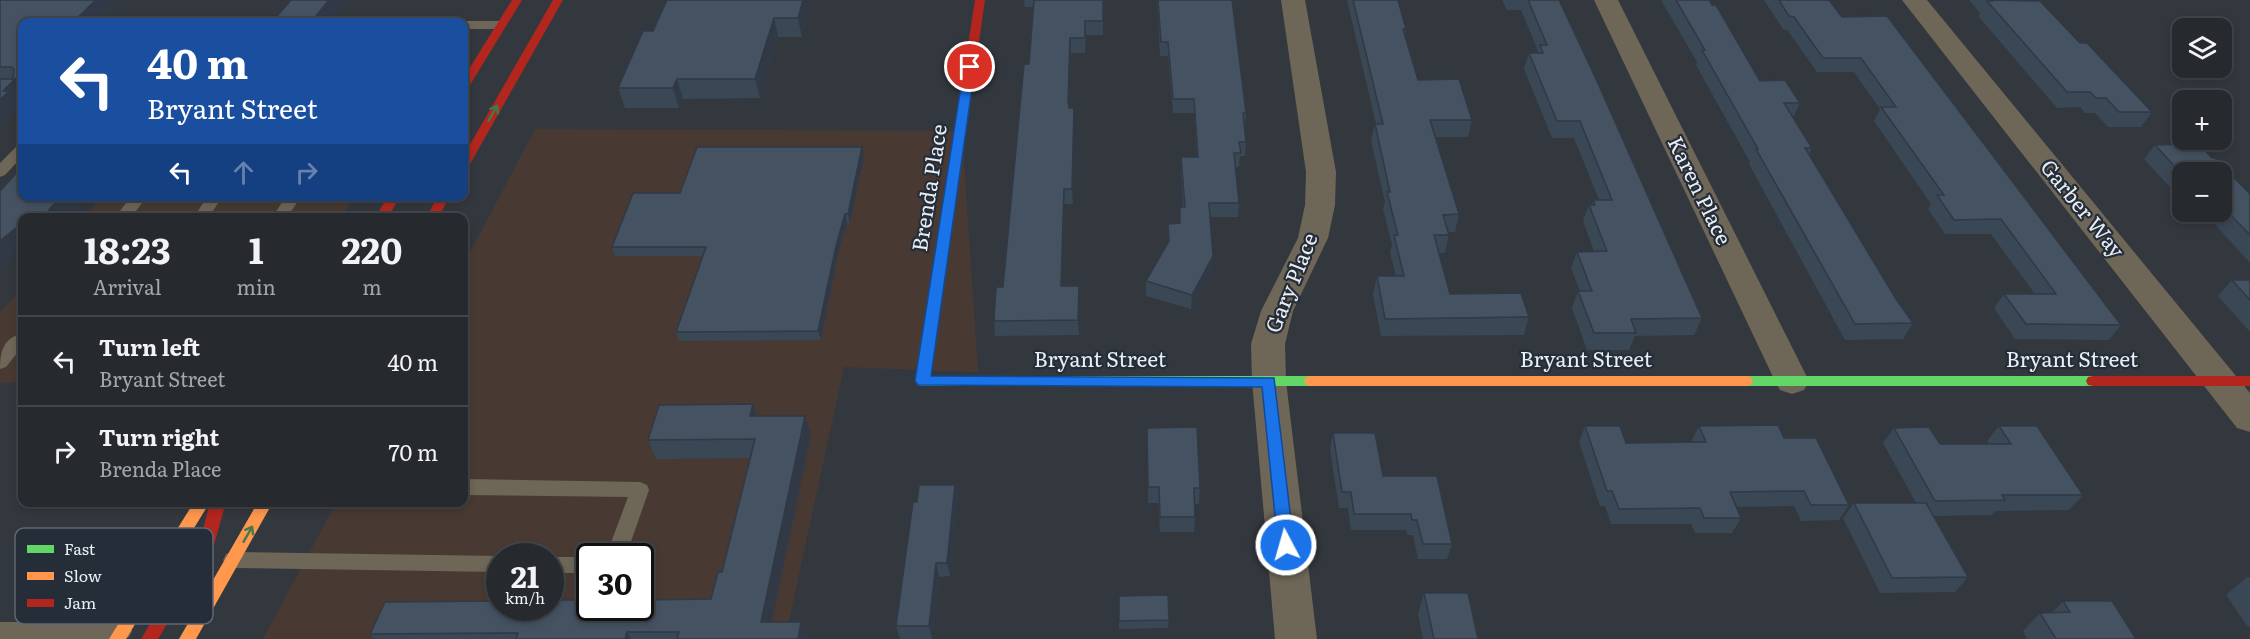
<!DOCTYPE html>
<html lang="en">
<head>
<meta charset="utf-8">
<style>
	:root { --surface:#262a2e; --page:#32363a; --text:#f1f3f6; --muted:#a4a7aa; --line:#42464a }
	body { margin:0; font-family:Literata,serif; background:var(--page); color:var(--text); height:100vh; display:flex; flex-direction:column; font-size:22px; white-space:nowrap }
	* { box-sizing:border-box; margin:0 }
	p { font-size:20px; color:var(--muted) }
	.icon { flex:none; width:33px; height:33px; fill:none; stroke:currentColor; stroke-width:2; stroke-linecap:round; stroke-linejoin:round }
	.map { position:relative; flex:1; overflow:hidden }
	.drawer { position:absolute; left:18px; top:213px; width:450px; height:294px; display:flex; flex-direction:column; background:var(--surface); border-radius:12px; box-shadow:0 3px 9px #0003,0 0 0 2px var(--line) }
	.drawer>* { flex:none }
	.guide { position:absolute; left:18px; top:18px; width:450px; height:183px; border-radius:12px; box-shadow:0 3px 9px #0003,0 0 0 2px var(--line); background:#1a4fa0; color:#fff; overflow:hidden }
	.controls { position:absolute; left:2172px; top:18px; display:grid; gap:12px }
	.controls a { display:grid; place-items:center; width:60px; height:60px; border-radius:12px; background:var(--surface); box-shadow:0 3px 9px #0003,0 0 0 2px var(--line); font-size:30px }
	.speed { position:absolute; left:486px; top:543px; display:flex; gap:12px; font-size:30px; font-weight:700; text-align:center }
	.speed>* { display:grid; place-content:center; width:78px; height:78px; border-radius:50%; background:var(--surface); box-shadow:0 3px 9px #0003,0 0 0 2px var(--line); line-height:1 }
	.speed small { font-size:15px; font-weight:400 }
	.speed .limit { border:3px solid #111; border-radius:9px; background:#fff; color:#111 }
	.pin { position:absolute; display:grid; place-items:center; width:51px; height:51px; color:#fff; margin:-26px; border:3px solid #fff; border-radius:50%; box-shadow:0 2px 6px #0007 }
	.me { position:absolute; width:66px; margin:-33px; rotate:354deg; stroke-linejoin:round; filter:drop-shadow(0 0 4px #0008) }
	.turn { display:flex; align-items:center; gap:21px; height:126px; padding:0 30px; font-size:27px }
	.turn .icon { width:78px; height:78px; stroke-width:2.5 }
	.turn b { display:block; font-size:42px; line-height:51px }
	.lanes { display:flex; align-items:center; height:57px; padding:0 30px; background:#0003; justify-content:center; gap:30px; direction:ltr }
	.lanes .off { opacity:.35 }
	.eta { display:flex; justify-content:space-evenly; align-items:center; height:102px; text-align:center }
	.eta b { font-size:36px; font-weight:700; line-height:42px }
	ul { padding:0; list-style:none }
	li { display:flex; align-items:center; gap:18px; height:90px; padding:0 30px; border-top:2px solid var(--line) }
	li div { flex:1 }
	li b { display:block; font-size:22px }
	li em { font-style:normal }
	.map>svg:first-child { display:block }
	.commercial { fill:#483a32; fill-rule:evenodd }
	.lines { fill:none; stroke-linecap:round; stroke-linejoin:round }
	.lane { fill:#6e6657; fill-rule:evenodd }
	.street { fill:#6e6657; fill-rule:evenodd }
	.fast { fill:#63d668; fill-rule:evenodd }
	.slow { fill:#ff974d; fill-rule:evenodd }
	.jam { fill:#b3261e; fill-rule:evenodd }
	.wall { fill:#3a4754 }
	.shaded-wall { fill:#303945 }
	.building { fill:#445262; stroke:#303945; stroke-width:1.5 }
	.oneway { stroke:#41794e }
	.route { fill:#1a73e8; stroke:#114b97; stroke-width:1.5 }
	.labels { text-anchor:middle; stroke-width:4.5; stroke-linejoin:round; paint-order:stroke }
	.street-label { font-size:21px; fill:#e8eef5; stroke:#252d38 }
	.key { fill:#252d38; stroke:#606771; stroke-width:1.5 }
	.key-label { font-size:16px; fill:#e8eef5 }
</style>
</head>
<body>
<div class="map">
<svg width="2250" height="639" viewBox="0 0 2250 639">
	<rect width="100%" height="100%" fill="#33383e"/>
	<g class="commercial">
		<path d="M535,129L962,131L978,372L844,367L785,639H263L336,503L464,502V264ZM500,556H550V608H500ZM590,556H640V608H590Z"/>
		<polygon points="102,197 355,197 341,217 83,218"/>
		<polygon points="22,288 22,382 0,383 0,313"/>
	</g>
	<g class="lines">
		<g class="lane">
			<polygon points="464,21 501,21 507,25 501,29 464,29 464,22 459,22"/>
			<polygon points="22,145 22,157 5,175 0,177 0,163 17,146"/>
			<polygon points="131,196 147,196 131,218 115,218"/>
			<polygon points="208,196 223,196 208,218 193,218"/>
			<polygon points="286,196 301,196 287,218 272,218"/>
			<path d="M18,335L22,336V347L6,367L0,369C0,355 2,340 18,335Z"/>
			<polygon points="464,479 640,482 647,485 649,490 626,556 606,556 628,497 464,495"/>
			<polygon points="233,552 500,556 502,556 500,556 500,572 233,568 226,566 223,560 226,554"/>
			<rect x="550" y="557" width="40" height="16"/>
			<polygon points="0,622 122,622 129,625 132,631 129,637 125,639 0,639"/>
		</g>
		<g class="street">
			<polygon points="1281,0 1305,0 1336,172 1335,205 1328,238 1293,311 1285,344 1286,381 1317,639 1275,639 1252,381 1251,344 1261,311 1298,238 1305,205 1306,172"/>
			<polygon points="1594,0 1618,0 1809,381 1804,390 1792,394 1780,390 1775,381"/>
			<polygon points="1902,0 1927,0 2250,393 2250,432 2237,428"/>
		</g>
		<g class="fast">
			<polygon points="927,347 932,348 934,352 931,376 1311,376 1316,377 1318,381 1316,385 1311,386 923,386 918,385 916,381 920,352 922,348"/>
			<polygon points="1746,376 2093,376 2098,377 2100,381 2098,385 2093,386 1746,386 1741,385 1739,381 1741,377"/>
		</g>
		<g class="slow">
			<polygon points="1311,376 1746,376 1751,377 1753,381 1751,385 1746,386 1311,386 1306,385 1304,381 1306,377"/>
			<polygon points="194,502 210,502 126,639 109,639"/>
			<polygon points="258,502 273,502 196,639 179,639"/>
		</g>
		<g class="jam">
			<polygon points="512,0 522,0 470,85 464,88 464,77"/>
			<polygon points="553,0 563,0 470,164 464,168 464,155"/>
			<polygon points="975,0 985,0 934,352 932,356 922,356 920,352"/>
			<polygon points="388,196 400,196 388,218 375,218"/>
			<polygon points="438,196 450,196 438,218 426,218"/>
			<polygon points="2093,376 2250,376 2250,386 2093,386 2088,385 2086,381 2088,377"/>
			<polygon points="210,502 226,502 214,545 158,639 141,639 201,538"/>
		</g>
	</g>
	<g class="wall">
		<polygon points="0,0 119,0 96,22 22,22 17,101 20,105 0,124"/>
		<polygon points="1024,0 1103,0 1103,35 1086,35 1085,53 1071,53 1069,108 1074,108 1073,204 1064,204 1062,286 1079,286 1079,335 995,336 994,321 1003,287 1029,64 1033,7 1025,7"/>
		<polygon points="1157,0 1232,0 1246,113 1245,126 1246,142 1245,156 1240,156 1239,167 1235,167 1239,203 1238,217 1210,217 1212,270 1191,309 1146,296 1146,281 1168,243 1168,224 1179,223 1180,207 1183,207 1181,172 1181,157 1197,157 1194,113 1173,113 1168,56 1160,56"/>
		<polygon points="1347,0 1398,0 1406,29 1405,34 1418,80 1472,120 1468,137 1436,137 1459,214 1455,232 1448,232 1449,235 1445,253 1439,253 1450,294 1529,317 1524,335 1381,336 1373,294 1377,276 1396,276 1390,253 1392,245 1383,209 1385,202 1371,141 1375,124 1376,124"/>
		<polygon points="1502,0 1559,0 1702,318 1694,335 1635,336 1629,350 1587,350 1572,308 1578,291 1580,291 1571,268 1577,252 1594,251 1583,221 1589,205 1592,205 1593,200 1599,200 1574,138 1552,138 1524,69 1529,53 1538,53 1538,51 1521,10 1507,10"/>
		<polygon points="1661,0 1709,0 1760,81 1800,103 1793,118 1812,148 1809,155 1896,299 1913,323 1903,339 1845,340 1749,164 1750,162 1696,65 1697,62"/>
		<polygon points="1764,0 1829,0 1842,17 2121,325 2109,340 2015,339 1994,308 2004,294 2035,294 1991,234 1945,234 1928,209 1931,204 1874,121 1880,109 1854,72 1817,72 1788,31 1783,29"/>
		<polygon points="1969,0 2028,0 2080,43 2152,112 2141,127 2108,127 2095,113 2085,113 2080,107 2057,108 1978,16 1980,13"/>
		<polygon points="810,11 802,37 778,37 760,98 683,99 679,108 625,108 618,88 653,31"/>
		<polygon points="2155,145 2212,158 2250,194 2250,263 2211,220 2200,220 2193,212 2222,212 2222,172 2182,172 2182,200 2144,159"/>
		<polygon points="864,157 850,223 847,223 838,255 821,340 679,341 676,332 703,256 615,256 612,247 680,193"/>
		<polygon points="0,191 22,196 85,196 67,218 22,218 22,247 0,266"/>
		<polygon points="2232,280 2250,280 2250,332 2218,296"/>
		<polygon points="753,404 757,416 811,435 771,622 801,622 807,639 374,639 370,634 711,599 722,572 751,458 656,459 648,440"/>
		<polygon points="1585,426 1626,443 1691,442 1699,426 1784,438 1849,505 1839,520 1801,521 1794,506 1736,507 1741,518 1732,533 1695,533 1691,524 1611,524 1605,506 1600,506 1579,442"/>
		<polygon points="1999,426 2083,495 2069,510 1995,511 1992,515 1934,516 1968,577 1955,592 1880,593 1843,518 1854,503 1916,503 1883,443 1894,428 1940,444 1989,444 1987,441"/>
		<polygon points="1147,428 1200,488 1199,504 1195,504 1195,517 1194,532 1160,532 1158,503 1148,503"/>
		<polygon points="1333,433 1383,476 1452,544 1447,559 1418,559 1413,535 1408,535 1406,530 1351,530 1348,508 1339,508 1330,449"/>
		<polygon points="955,485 957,498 950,576 939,577 932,639 900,639 896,626 917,502"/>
		<polygon points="2247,577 2250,577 2250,627 2248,627 2226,595"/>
		<polygon points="1424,593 1478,639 1423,639 1418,614"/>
		<polygon points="1119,596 1169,620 1168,628 1119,629"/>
		<polygon points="2063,601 2136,639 2027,639 2023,631 2040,613 2052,613"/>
	</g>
	<g class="shaded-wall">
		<polygon points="96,0 119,0 96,22 73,22"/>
		<polygon points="329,0 347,0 329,22 311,22"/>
		<polygon points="803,0 808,0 810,11 802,37 798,18"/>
		<polygon points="774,18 778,37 760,98 755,79"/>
		<polygon points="1070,38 1071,53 1069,117 1068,102"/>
		<polygon points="22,72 22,96 17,101 20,105 0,124 0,100 3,91"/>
		<polygon points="677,79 683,99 679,108 673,88"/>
		<polygon points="1074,108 1075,123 1073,204 1072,189"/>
		<polygon points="862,147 864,157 850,223 848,214"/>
		<polygon points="1064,189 1064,204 1061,301 1061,286"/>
		<polygon points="61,196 85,196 67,218 42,218"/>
		<polygon points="845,214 847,223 838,255 821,340 818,331 836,246"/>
		<polygon points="16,228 22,236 22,247 0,266 0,241"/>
		<polygon points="1213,256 1212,270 1191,309 1192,295"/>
		<polygon points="1079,286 1080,301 1079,335 1078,320"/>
		<polygon points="753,404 759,423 750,416"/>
		<polygon points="805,416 811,435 768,639 761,622"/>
		<polygon points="955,485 957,498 950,576 947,563"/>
		<polygon points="936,563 939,577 932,639 929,626"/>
		<polygon points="801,622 807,639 798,639"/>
		<polygon points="627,632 631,639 625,639"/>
	</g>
	<g class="building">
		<polygon points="0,0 96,0 73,22 22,22 22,72 3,91 9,91 0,100 0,79 13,79 14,69 12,67 0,67"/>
		<polygon points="291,0 329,0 311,22 272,22"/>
		<polygon points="667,0 803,0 798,18 774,18 755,79 677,79 673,88 618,88 643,31 653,31"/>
		<polygon points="1034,0 1103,0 1103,21 1085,21 1085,38 1070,38 1068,102 1069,108 1074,108 1072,189 1064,189 1061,286 1079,286 1078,320 994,321 996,287 1003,287 1024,64 1029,64"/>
		<polygon points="1158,0 1232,0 1246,113 1243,113 1246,142 1239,142 1241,153 1234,153 1239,203 1209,203 1213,256 1192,295 1146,281 1169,241 1168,224 1180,223 1180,207 1185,207 1181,157 1198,157 1194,99 1173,99 1168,42 1161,42"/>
		<polygon points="1353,0 1398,0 1406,29 1403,29 1418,80 1459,79 1472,120 1430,120 1459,214 1443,215 1449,235 1434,235 1450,294 1521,293 1529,317 1385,319 1377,276 1404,276 1394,235 1398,235 1387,192 1390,192 1375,124 1383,124"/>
		<polygon points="1528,0 1559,0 1596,79 1702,318 1631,319 1636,333 1594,333 1578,291 1592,291 1577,252 1607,251 1589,205 1595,205 1593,200 1612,200 1580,121 1557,121 1529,53 1543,53 1540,45 1547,45"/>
		<polygon points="1676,0 1709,0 1712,5 1716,5 1760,81 1785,80 1800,103 1784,103 1812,148 1805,148 1896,299 1913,323 1855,324 1756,149 1758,149 1702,50 1705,50"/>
		<polygon points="1779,0 1829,0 1842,17 1887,16 2121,325 2026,324 2004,294 2056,294 2001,219 1954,220 1937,195 1944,195 1881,107 1896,107 1861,58 1823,58 1794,17 1789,16"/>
		<polygon points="1991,0 2040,1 2080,43 2087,43 2152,112 2119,112 2106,98 2096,98 2090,92 2067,92 1987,1 1992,1"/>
		<polygon points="2199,144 2212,158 2215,158 2250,194 2250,235 2222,206 2222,172 2182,172 2182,174 2155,145"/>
		<polygon points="697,147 862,147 848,214 845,214 836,246 818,331 676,332 706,247 612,247 633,193 680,193"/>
		<polygon points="22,167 22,196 61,196 42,218 22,218 22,228 16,228 0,241 0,191"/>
		<polygon points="2232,280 2250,280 2250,300"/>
		<polygon points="753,404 750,416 805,416 761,622 801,622 798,639 677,639 679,632 627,632 625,639 516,639 518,633 370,634 385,602 500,601 500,608 550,608 550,600 590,600 590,608 640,608 640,600 711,599 718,572 722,572 755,439 648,440 659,405"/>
		<polygon points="1778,425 1784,438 1816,438 1849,505 1811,505 1804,491 1730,492 1741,518 1704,518 1700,508 1619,509 1612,491 1607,491 1585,426 1620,426 1626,443 1706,442 1699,426"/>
		<polygon points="1999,426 2037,426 2083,495 2002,495 2005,500 1935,501 1894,428 1929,427 1940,444 2011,444"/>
		<polygon points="1197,427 1200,488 1194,488 1195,517 1160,517 1159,487 1148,487 1147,428"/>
		<polygon points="1333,433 1375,433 1383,476 1437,476 1452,544 1423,544 1417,520 1412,520 1411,514 1354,514 1351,492 1342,492"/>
		<polygon points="919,485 955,485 947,563 936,563 929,626 896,626 913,502 917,502"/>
		<polygon points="1854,503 1926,503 1968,577 1892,578"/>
		<polygon points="1424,593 1468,593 1478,639 1434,639"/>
		<polygon points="1168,595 1169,620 1119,621 1119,596"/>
		<polygon points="2063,601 2112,601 2136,639 2056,639 2040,613 2070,612"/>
	</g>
	<defs><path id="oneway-shaft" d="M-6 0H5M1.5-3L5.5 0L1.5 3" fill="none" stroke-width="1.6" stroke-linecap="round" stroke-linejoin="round" transform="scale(1.5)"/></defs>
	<g class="oneway">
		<use href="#oneway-shaft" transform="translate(493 113) rotate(-60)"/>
		<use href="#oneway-shaft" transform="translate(248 534) rotate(-60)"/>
	</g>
	<polygon class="route" points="970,64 975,67 931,376 1274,378 1294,545 1292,550 1286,552 1281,550 1278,545 1262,387 918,385 915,381 964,67"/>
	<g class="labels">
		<g class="street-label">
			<text transform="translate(930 188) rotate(-81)" y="7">Brenda Place</text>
			<text transform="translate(1699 191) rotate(64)" y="7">Karen Place</text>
			<text transform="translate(2082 209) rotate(51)" y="7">Garber Way</text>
			<text transform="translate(1292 283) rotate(-68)" y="7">Gary Place</text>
			<text x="1100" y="367">Bryant Street</text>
			<text x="1586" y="367">Bryant Street</text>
			<text x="2072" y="367">Bryant Street</text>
		</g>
	</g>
	<rect x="15" y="528" width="198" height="96" rx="9" class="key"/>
	<rect x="27" y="545" width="27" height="8" fill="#63d668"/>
	<rect x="27" y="572" width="27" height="8" fill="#ff974d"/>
	<rect x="27" y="599" width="27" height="8" fill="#b3261e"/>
	<g class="key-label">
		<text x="64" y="555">Fast</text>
		<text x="64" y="582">Slow</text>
		<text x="64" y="609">Jam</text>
	</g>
</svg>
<div class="controls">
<a><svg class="icon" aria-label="layers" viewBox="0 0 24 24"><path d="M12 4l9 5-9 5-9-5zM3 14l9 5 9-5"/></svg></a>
<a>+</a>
<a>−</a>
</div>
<div class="speed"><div>21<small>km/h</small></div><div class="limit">30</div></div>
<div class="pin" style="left:970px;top:67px;background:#d93025"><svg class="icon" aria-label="arrive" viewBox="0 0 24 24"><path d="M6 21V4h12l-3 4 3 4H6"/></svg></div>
<svg class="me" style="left:1286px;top:545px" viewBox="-20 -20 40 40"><circle r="17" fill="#1a73e8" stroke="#fff" stroke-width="3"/><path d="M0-11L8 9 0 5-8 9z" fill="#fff"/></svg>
<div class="guide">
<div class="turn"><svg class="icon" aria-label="left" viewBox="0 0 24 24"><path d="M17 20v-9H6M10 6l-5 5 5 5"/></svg><div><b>40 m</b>Bryant Street</div></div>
<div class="lanes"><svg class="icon" aria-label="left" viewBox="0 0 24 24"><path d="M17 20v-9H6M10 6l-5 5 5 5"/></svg><svg class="icon off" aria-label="ahead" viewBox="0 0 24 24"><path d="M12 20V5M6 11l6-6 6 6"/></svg><svg class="icon off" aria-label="right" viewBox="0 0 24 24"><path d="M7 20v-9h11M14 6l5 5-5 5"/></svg></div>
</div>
<section class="drawer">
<div class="eta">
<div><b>18:23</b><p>Arrival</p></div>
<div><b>1</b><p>min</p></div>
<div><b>220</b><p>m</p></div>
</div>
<ul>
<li><svg class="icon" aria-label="left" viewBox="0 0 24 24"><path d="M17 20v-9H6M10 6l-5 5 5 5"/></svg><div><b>Turn left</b><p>Bryant Street</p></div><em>40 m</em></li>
<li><svg class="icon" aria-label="right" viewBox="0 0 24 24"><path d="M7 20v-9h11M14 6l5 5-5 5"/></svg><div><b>Turn right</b><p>Brenda Place</p></div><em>70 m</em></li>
</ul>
</section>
</div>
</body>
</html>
